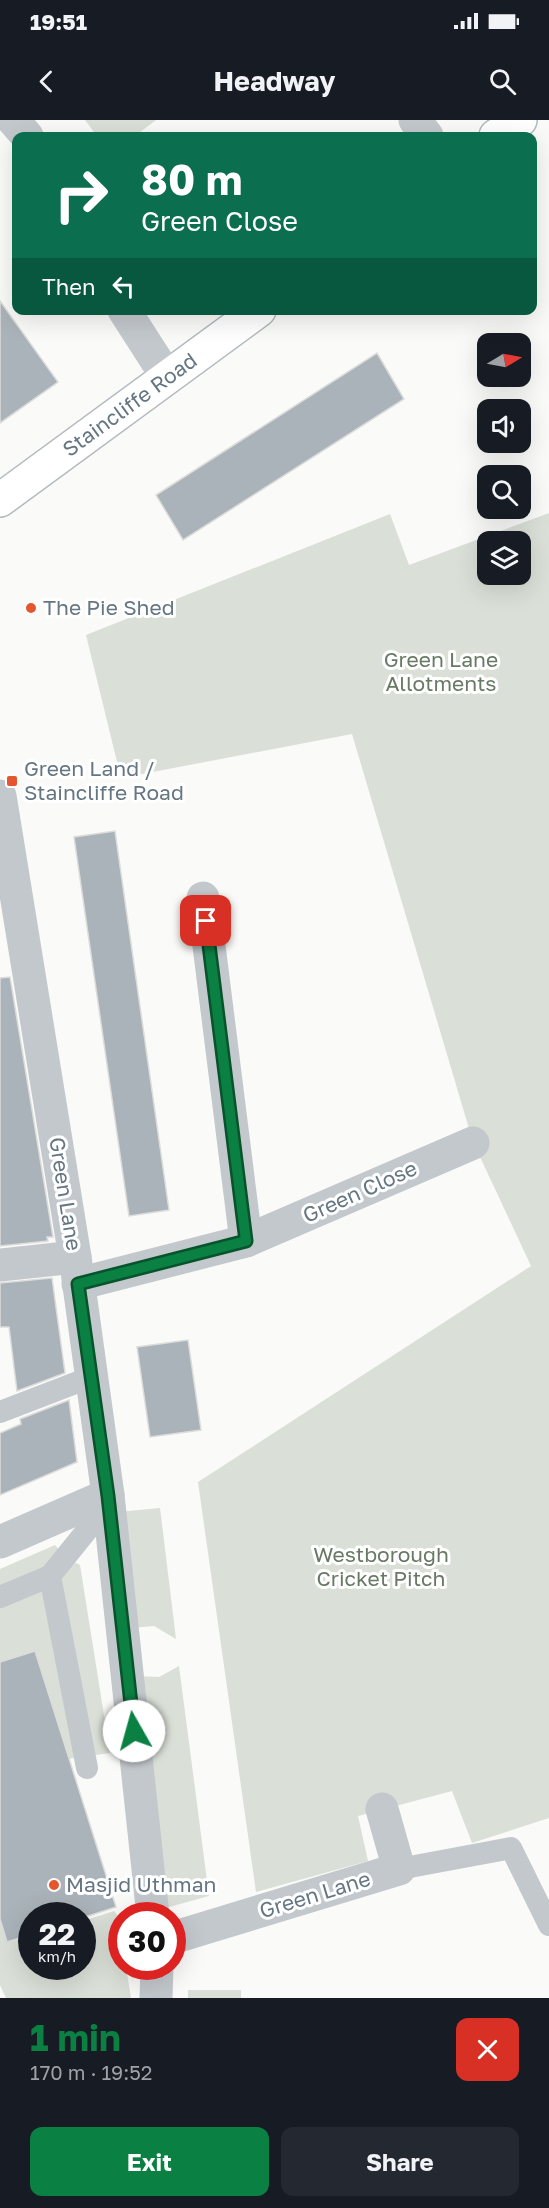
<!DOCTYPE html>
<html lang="en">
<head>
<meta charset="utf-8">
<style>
	:root { --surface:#171b24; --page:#242831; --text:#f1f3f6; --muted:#9ea1a6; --accent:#0b8043 }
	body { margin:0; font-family:"Golos Text",sans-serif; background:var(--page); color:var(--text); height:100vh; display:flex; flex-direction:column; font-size:22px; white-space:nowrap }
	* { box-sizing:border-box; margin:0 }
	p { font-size:20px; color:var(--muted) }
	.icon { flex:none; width:33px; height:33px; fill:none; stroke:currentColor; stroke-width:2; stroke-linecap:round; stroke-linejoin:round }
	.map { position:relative; height:1878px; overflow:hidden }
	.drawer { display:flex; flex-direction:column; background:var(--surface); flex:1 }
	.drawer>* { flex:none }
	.guide { position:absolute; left:12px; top:12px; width:525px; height:183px; border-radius:12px; box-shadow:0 6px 24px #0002; background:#0b6e4f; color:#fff; overflow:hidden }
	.needle { width:39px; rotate:80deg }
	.controls { position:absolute; left:477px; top:213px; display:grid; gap:12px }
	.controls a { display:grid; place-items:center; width:54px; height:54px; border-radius:12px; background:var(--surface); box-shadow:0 6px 24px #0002; font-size:30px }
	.speed { position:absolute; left:18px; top:1782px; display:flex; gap:12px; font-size:30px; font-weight:700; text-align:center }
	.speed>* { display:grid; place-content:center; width:78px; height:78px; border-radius:50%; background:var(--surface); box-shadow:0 6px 24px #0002; line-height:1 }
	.speed small { font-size:15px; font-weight:400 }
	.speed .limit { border:9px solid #d22; background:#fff; color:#111 }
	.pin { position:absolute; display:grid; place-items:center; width:51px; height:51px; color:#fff; margin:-26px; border-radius:12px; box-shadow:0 3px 9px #0006 }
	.me { position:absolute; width:66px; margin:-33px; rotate:353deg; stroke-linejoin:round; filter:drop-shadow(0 0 4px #0008) }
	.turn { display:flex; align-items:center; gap:21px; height:126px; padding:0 30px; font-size:27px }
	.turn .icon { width:78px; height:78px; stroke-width:2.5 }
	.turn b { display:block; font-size:42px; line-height:51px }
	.then { display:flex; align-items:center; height:57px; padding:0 30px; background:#0003; gap:12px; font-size:22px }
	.round { display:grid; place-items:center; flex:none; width:63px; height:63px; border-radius:12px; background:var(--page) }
	.headline { display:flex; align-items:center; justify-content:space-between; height:102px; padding:0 30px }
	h1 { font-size:36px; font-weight:700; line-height:45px; color:var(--accent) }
	.button { display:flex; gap:12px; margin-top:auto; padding:12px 30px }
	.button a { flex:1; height:69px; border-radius:12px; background:var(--accent); color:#fff; font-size:24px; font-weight:700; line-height:69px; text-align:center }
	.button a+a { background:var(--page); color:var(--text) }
	.status { display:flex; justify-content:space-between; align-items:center; height:42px; padding:0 30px; background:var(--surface); direction:ltr }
	.status svg { height:16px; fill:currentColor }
	header { display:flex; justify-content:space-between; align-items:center; height:78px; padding:0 30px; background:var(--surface); font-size:27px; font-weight:700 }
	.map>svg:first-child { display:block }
	.green { fill:#dadfd7; fill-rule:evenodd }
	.building { fill:#aab3b9; stroke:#dcdcda; stroke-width:1.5 }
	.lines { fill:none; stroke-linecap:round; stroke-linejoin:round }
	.secondary-casing { stroke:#b3babf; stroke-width:36 }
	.lane { stroke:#c3c8cc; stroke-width:22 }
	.street { stroke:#c3c8cc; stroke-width:33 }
	.secondary { stroke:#fff; stroke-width:33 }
	.route-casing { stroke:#07532c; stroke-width:15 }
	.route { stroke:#0b8043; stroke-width:10 }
	.poi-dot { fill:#e4572e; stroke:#fff; stroke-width:2 }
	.labels { text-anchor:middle; stroke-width:6; stroke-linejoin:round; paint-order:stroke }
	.street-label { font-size:21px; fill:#657683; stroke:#fff }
	.poi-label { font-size:21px; fill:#657683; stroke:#fff; text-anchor:start }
	.park-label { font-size:21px; fill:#687a64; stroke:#fff }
</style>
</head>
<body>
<div class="status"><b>19:51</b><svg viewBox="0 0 49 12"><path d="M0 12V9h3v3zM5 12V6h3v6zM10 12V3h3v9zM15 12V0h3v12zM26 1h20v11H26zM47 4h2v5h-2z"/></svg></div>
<header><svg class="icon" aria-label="back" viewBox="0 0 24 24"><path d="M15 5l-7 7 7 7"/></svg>Headway<svg class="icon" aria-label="search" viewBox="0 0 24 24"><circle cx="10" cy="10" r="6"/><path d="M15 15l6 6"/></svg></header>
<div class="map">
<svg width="549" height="1878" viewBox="0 0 549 1878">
	<rect width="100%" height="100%" fill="#fafaf8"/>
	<g class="green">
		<polygon points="85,0 156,0 135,16 97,16"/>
		<path d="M549,393V1698L472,1723L452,1671L358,1696L368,1741L256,1772L198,1362L531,1146L473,1022L352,614L121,658L86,515L390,394L409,445ZM488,422H520V454H488Z"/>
		<polygon points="160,1388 176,1519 154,1506 130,1508 118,1392"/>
		<polygon points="55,1425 65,1437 80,1445 110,1633 68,1639 35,1531 0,1542 0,1449"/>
		<polygon points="179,1546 209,1776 162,1789 136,1556 159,1557"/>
		<polygon points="114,1791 120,1798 122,1846 126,1847 131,1878 6,1878 0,1865 0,1799 7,1822 31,1817 32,1846 82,1846 83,1801"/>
		<rect x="188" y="1870" width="53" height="8"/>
	</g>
	<g class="building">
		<polygon points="0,181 58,262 0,303"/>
		<polygon points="377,233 404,279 183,420 156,375"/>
		<polygon points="115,711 169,1090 129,1096 74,717"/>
		<polygon points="10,857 53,1117 47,1117 48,1121 0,1126 0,858"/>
		<polygon points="52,1158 65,1253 17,1271 9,1207 0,1207 0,1163"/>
		<polygon points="188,1220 201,1310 150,1317 137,1227"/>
		<polygon points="69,1280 77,1342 0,1375 0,1313 21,1304 20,1299"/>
		<polygon points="35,1531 116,1787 82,1798 82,1796 32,1796 32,1814 7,1822 0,1799 0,1542"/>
	</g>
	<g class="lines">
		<defs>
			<g id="secondary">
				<polyline points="496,16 520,0"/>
				<polyline points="0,380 259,190"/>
			</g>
		</defs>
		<use href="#secondary" class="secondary-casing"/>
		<g class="lane">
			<polyline points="0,1292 91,1257"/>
			<polyline points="0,1477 50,1456"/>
			<polyline points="87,1648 50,1456 109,1383"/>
			<polyline points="399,1749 511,1728 549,1805"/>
		</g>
		<g class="street">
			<polyline points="13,0 27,16"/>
			<polyline points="415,0 427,16"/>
			<polyline points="124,190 167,257"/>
			<polyline points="0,676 75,1137 108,1375 153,1796"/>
			<polyline points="203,778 246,1121"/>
			<polyline points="0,1145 75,1137"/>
			<polyline points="78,1164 246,1121 473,1023"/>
			<polyline points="0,1422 108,1375"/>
			<polyline points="172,1818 399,1749 382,1689"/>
			<polyline points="156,1878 157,1846"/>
		</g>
		<use href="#secondary" class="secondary"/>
	</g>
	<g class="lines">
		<defs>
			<polyline id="route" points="134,1611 108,1376 78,1164 246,1121 206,801"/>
		</defs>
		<use href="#route" class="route-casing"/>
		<use href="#route" class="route"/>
	</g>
	<g class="poi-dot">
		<circle cx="31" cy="488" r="6"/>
		<rect x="6" y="655" width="12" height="12" rx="3"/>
		<circle cx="54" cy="1765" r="6"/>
	</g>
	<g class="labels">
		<g class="street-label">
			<text transform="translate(130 285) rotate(-36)" y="7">Staincliffe Road</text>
			<text transform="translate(360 1072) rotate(-24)" y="7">Green Close</text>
			<text transform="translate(65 1074) rotate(81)" y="7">Green Lane</text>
			<text transform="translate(315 1775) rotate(-17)" y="7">Green Lane</text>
		</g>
		<g class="poi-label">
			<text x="43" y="495">The Pie Shed</text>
			<text x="24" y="656">Green Land /<tspan x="24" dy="24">Staincliffe Road</tspan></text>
			<text x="66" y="1772">Masjid Uthman</text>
		</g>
		<g class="park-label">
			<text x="441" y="547">Green Lane<tspan x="441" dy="24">Allotments</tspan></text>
			<text x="381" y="1442">Westborough<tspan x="381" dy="24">Cricket Pitch</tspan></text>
		</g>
	</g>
</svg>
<div class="controls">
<a><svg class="needle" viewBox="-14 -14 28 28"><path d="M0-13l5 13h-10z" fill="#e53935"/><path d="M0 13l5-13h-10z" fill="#9ea1a6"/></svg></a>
<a><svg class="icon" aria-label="sound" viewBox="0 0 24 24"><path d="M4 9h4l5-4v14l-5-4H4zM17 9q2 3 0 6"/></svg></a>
<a><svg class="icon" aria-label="search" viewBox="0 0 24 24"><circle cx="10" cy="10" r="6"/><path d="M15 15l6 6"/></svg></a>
<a><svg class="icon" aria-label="layers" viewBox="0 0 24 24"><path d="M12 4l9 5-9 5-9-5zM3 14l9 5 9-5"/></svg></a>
</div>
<div class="speed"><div>22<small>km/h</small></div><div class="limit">30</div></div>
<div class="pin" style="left:206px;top:801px;background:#d93025"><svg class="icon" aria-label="arrive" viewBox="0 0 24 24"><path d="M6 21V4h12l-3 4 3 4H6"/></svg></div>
<svg class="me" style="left:134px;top:1611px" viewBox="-20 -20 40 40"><circle r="19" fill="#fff"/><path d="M0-13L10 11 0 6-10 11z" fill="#0b8043"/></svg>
<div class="guide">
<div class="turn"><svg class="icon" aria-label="right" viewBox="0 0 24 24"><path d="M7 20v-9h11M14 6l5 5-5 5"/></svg><div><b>80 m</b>Green Close</div></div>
<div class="then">Then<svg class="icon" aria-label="left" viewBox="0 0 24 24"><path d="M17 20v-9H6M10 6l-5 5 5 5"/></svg></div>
</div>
</div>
<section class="drawer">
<div class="headline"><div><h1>1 min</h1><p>170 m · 19:52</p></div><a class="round" style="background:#d93025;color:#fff"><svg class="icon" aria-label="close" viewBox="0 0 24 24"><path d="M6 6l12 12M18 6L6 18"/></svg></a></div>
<div class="button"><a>Exit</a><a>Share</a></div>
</section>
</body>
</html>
